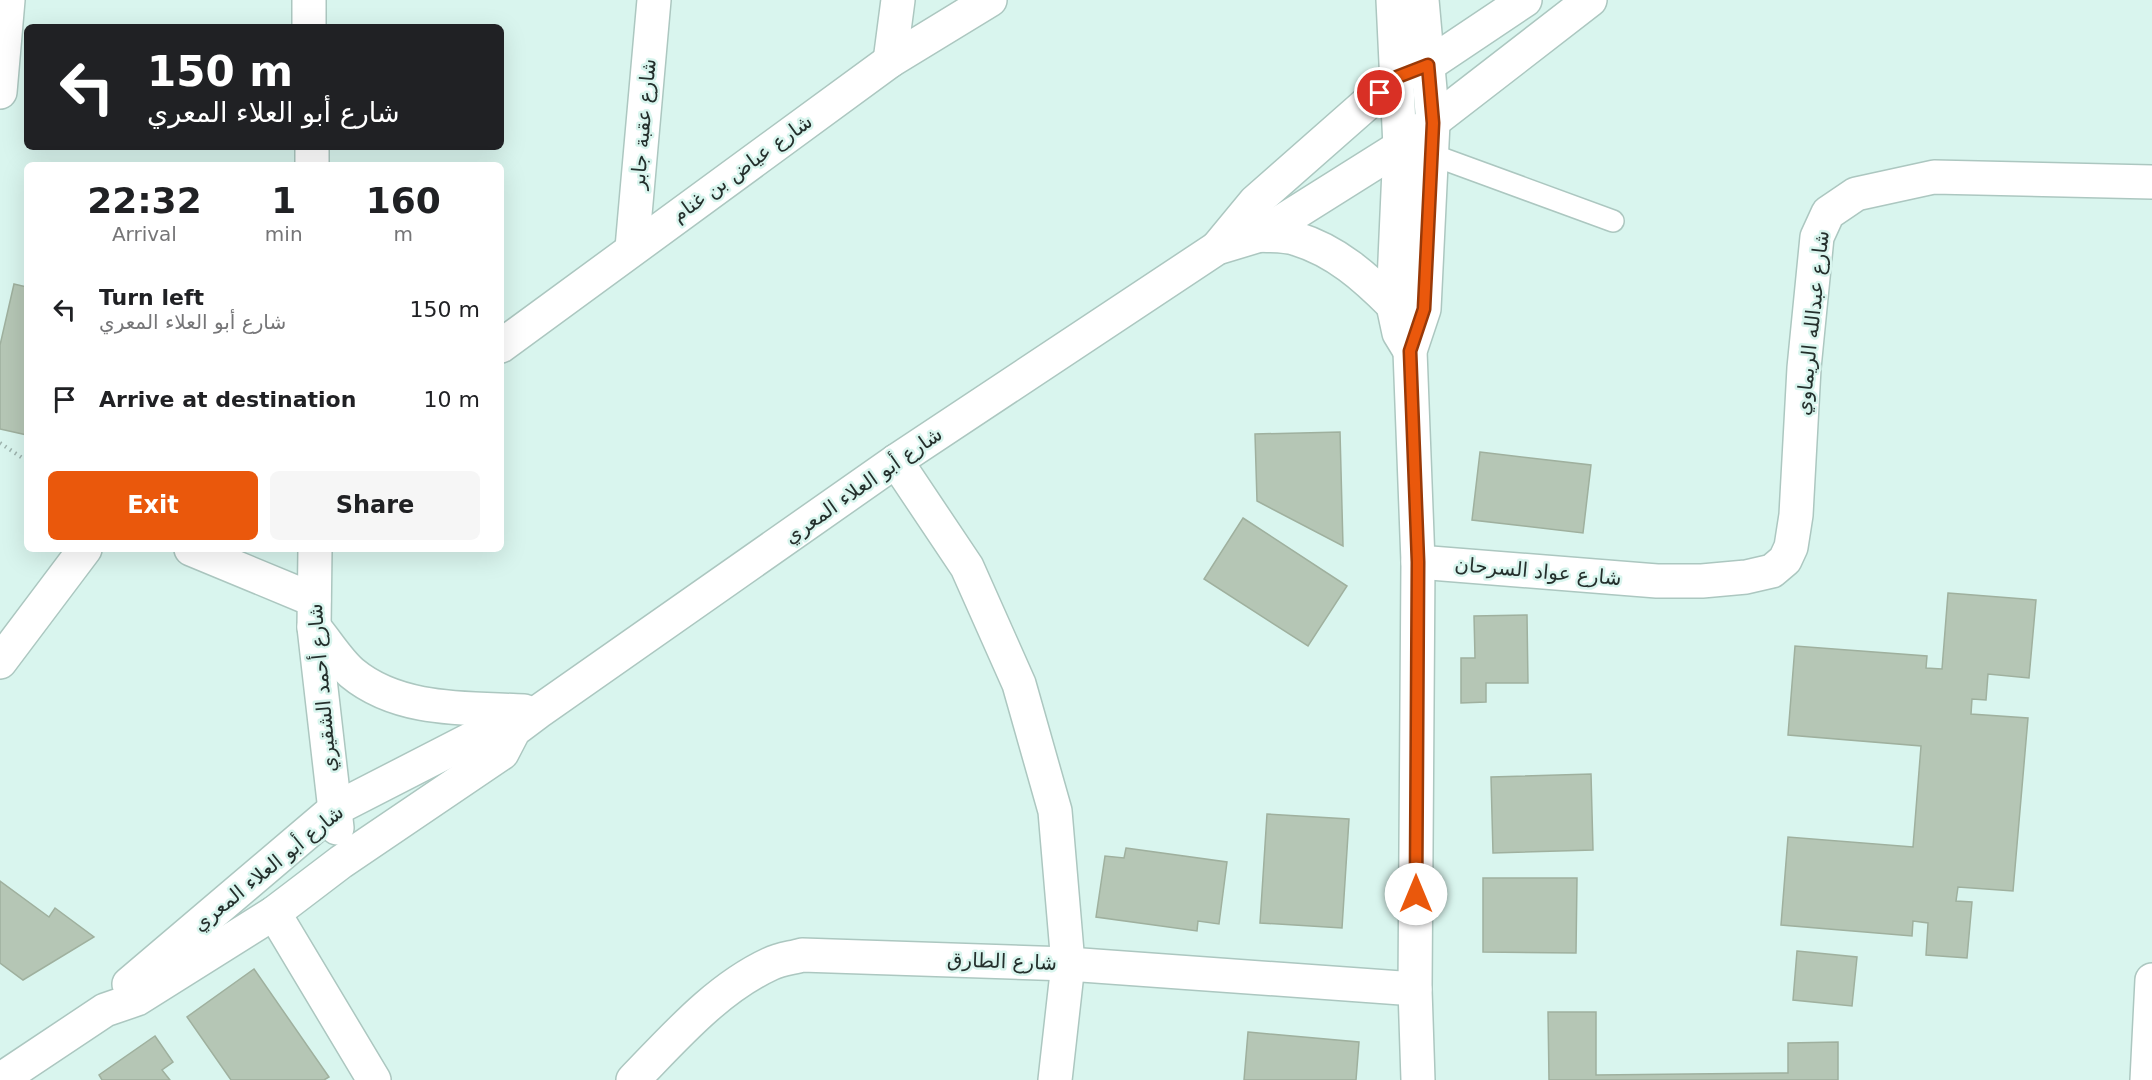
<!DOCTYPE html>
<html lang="en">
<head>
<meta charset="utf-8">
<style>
	:root { --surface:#fff; --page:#f6f6f6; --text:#202124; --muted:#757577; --accent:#ea580c }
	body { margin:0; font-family:"DejaVu Sans","Noto Sans Arabic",sans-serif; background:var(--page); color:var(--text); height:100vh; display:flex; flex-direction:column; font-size:22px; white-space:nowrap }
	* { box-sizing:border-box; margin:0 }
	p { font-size:20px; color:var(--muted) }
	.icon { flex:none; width:33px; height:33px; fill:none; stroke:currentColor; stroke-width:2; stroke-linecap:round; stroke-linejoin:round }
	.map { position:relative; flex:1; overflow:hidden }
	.panel { position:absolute; left:24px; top:162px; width:480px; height:390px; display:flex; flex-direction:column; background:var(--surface); border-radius:9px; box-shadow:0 6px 24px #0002 }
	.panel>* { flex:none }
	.top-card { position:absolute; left:24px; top:24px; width:480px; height:126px; border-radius:9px; box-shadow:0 6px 24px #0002; background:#202124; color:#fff; overflow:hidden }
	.pin { position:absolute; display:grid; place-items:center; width:51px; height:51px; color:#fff; margin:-26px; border:3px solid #fff; border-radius:50%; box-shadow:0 2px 6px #0007 }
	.me { position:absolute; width:66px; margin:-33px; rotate:0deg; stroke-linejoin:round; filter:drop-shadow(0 0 4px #0008) }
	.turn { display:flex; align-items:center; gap:21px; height:126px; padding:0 24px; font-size:27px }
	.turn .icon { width:78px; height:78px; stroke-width:2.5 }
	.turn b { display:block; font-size:42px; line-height:51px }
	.eta { display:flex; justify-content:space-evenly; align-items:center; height:102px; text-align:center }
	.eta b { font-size:36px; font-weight:800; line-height:42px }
	.button { display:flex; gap:12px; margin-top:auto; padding:12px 24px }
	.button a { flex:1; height:69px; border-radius:9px; background:var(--accent); color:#fff; font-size:24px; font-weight:800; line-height:69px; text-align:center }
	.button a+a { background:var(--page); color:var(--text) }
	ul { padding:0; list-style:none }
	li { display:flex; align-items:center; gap:18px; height:90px; padding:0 24px }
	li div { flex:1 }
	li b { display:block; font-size:22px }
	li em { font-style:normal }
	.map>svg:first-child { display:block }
	.building { fill:#b5c6b5; stroke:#9fb09e; stroke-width:1.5 }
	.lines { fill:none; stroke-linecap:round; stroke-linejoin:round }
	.service-casing { stroke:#acc7c0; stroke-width:24 }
	.minor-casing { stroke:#acc7c0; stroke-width:36 }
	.tertiary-casing { stroke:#acc7c0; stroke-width:36 }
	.path { stroke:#9db3ad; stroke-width:4; stroke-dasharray:1.5 4.5; stroke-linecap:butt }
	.service { stroke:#fff; stroke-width:21 }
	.minor { stroke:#fff; stroke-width:33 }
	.tertiary { stroke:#fff; stroke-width:33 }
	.route-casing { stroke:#983908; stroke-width:15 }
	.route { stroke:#ea580c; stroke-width:10 }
	.labels { text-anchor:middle; stroke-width:5; stroke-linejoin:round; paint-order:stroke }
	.street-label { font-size:20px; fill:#242f2c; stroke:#d9f5ee }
</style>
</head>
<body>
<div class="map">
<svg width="2152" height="1080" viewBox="0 0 2152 1080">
	<rect width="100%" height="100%" fill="#d9f5ee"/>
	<g class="building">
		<polygon points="14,284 27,287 27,435 0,429 0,345"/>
		<polygon points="1340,432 1343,546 1257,501 1255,434"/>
		<polygon points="1480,452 1591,465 1583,533 1472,520"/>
		<polygon points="1243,518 1347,586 1308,646 1204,579"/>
		<polygon points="1948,593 2036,600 2029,678 1988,674 1986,700 1972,699 1971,714 2028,718 2013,891 1958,887 1956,901 1972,902 1967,958 1926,955 1928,923 1913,921 1912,936 1781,925 1788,837 1913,847 1921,746 1788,735 1795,646 1927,656 1926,668 1942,669"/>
		<polygon points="1527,615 1528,683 1486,683 1486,702 1461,703 1461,658 1475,658 1474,616"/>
		<polygon points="1591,774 1593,850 1493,853 1491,777"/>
		<polygon points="1267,814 1349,819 1342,928 1260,923"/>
		<polygon points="1126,848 1227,862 1219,924 1198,921 1197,931 1096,917 1105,856 1124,858"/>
		<polygon points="1483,878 1577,878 1576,953 1483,952"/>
		<polygon points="0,881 49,917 55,908 94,937 23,980 0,963"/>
		<polygon points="1797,951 1857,957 1852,1006 1793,1000"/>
		<polygon points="254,969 329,1077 324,1080 231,1080 187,1017"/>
		<polygon points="1548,1012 1596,1012 1596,1075 1788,1073 1788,1043 1838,1042 1838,1080 1549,1080"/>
		<polygon points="1248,1032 1359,1042 1356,1080 1244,1080"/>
		<polygon points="155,1036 173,1062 162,1070 170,1080 102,1080 99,1075"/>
	</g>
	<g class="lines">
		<defs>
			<polyline id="service" points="1430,154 1613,221"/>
			<g id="minor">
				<polyline points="1393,0 1400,147 1393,305 1399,333 1410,351"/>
				<polyline points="890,61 898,0"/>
				<polyline points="0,92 8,0"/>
				<polyline points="632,248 654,0"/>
				<polyline points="501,346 890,61 990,0"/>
				<polyline points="896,461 967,567 1019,684 1055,811 1068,964 1055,1080"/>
				<polyline points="191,549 314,600"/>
				<polyline points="1418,562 1657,581 1702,581 1746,577 1772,571 1785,560 1791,547 1796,515 1804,368 1817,237 1828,213 1856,194 1934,177 2152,182"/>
				<polyline points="0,662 85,549"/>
				<polyline points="274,913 374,1080"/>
				<path d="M633,1080C674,1038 716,989 770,964C780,959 792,958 802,955L1068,964L1415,989"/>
				<polyline points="1418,1080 1415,989 1418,562 1410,351 1424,309 1433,123 1422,0"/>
				<polyline points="2147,1080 2152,980"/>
			</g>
			<g id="tertiary">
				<polyline points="309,0 309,27"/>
				<polyline points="312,147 312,165"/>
				<path d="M1260,235C1272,236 1286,235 1297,239C1336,251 1365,277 1393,305"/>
				<polyline points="1217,248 1255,202 1397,77 1428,65 1525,0"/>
				<polyline points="315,549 314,627 337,828"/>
				<path d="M314,627C326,641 338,661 352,673C399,712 467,708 524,711"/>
				<polyline points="129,984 335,809 487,731 514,730"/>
				<polyline points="0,1080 105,1010 137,999 274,913 341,862 502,753 514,730 538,712 896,461 1217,248 1260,235 1400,147 1590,0"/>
			</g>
		</defs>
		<use href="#service" class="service-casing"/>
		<use href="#minor" class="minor-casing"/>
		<use href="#tertiary" class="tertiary-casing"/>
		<polyline class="path" points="0,443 27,461"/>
		<use href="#service" class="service"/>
		<use href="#minor" class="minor"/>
		<use href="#tertiary" class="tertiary"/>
	</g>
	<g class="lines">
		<defs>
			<polyline id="route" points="1380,93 1397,77 1428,65 1433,123 1424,309 1410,351 1418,562 1416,894"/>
		</defs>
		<use href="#route" class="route-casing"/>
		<use href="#route" class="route"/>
	</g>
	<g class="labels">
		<g class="street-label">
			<text transform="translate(643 124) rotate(-85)" y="7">شارع عقبة جابر</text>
			<text transform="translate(742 168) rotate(-36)" y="7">شارع عياض بن غنام</text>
			<text transform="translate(1812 323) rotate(-84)" y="7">شارع عبدالله الريماوي</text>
			<text transform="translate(863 485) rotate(-35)" y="7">شارع أبو العلاء المعري</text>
			<text transform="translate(1538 571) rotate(5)" y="7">شارع عواد السرحان</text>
			<text transform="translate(322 688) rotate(-95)" y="7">شارع أحمد الشقيري</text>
			<text transform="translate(268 868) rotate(-39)" y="7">شارع أبو العلاء المعري</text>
			<text transform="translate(1002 961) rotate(2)" y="7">شارع الطارق</text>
		</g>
	</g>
</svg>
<div class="pin" style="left:1380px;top:93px;background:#d93025"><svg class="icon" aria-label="arrive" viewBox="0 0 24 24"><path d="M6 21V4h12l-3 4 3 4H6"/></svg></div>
<svg class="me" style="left:1416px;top:894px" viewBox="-20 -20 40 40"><circle r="19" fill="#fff"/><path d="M0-13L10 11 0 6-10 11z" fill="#ea580c"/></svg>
<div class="top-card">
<div class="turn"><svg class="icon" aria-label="left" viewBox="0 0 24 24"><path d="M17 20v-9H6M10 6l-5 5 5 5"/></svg><div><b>150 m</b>شارع أبو العلاء المعري</div></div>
</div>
<section class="panel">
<div class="eta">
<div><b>22:32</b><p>Arrival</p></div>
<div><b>1</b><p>min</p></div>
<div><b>160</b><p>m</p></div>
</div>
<ul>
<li><svg class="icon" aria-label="left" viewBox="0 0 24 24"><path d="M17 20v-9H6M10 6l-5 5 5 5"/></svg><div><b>Turn left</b><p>شارع أبو العلاء المعري</p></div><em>150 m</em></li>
<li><svg class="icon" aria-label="arrive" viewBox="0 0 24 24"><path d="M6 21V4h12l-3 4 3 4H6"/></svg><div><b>Arrive at destination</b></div><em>10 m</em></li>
</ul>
<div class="button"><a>Exit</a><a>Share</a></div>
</section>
</div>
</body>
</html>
